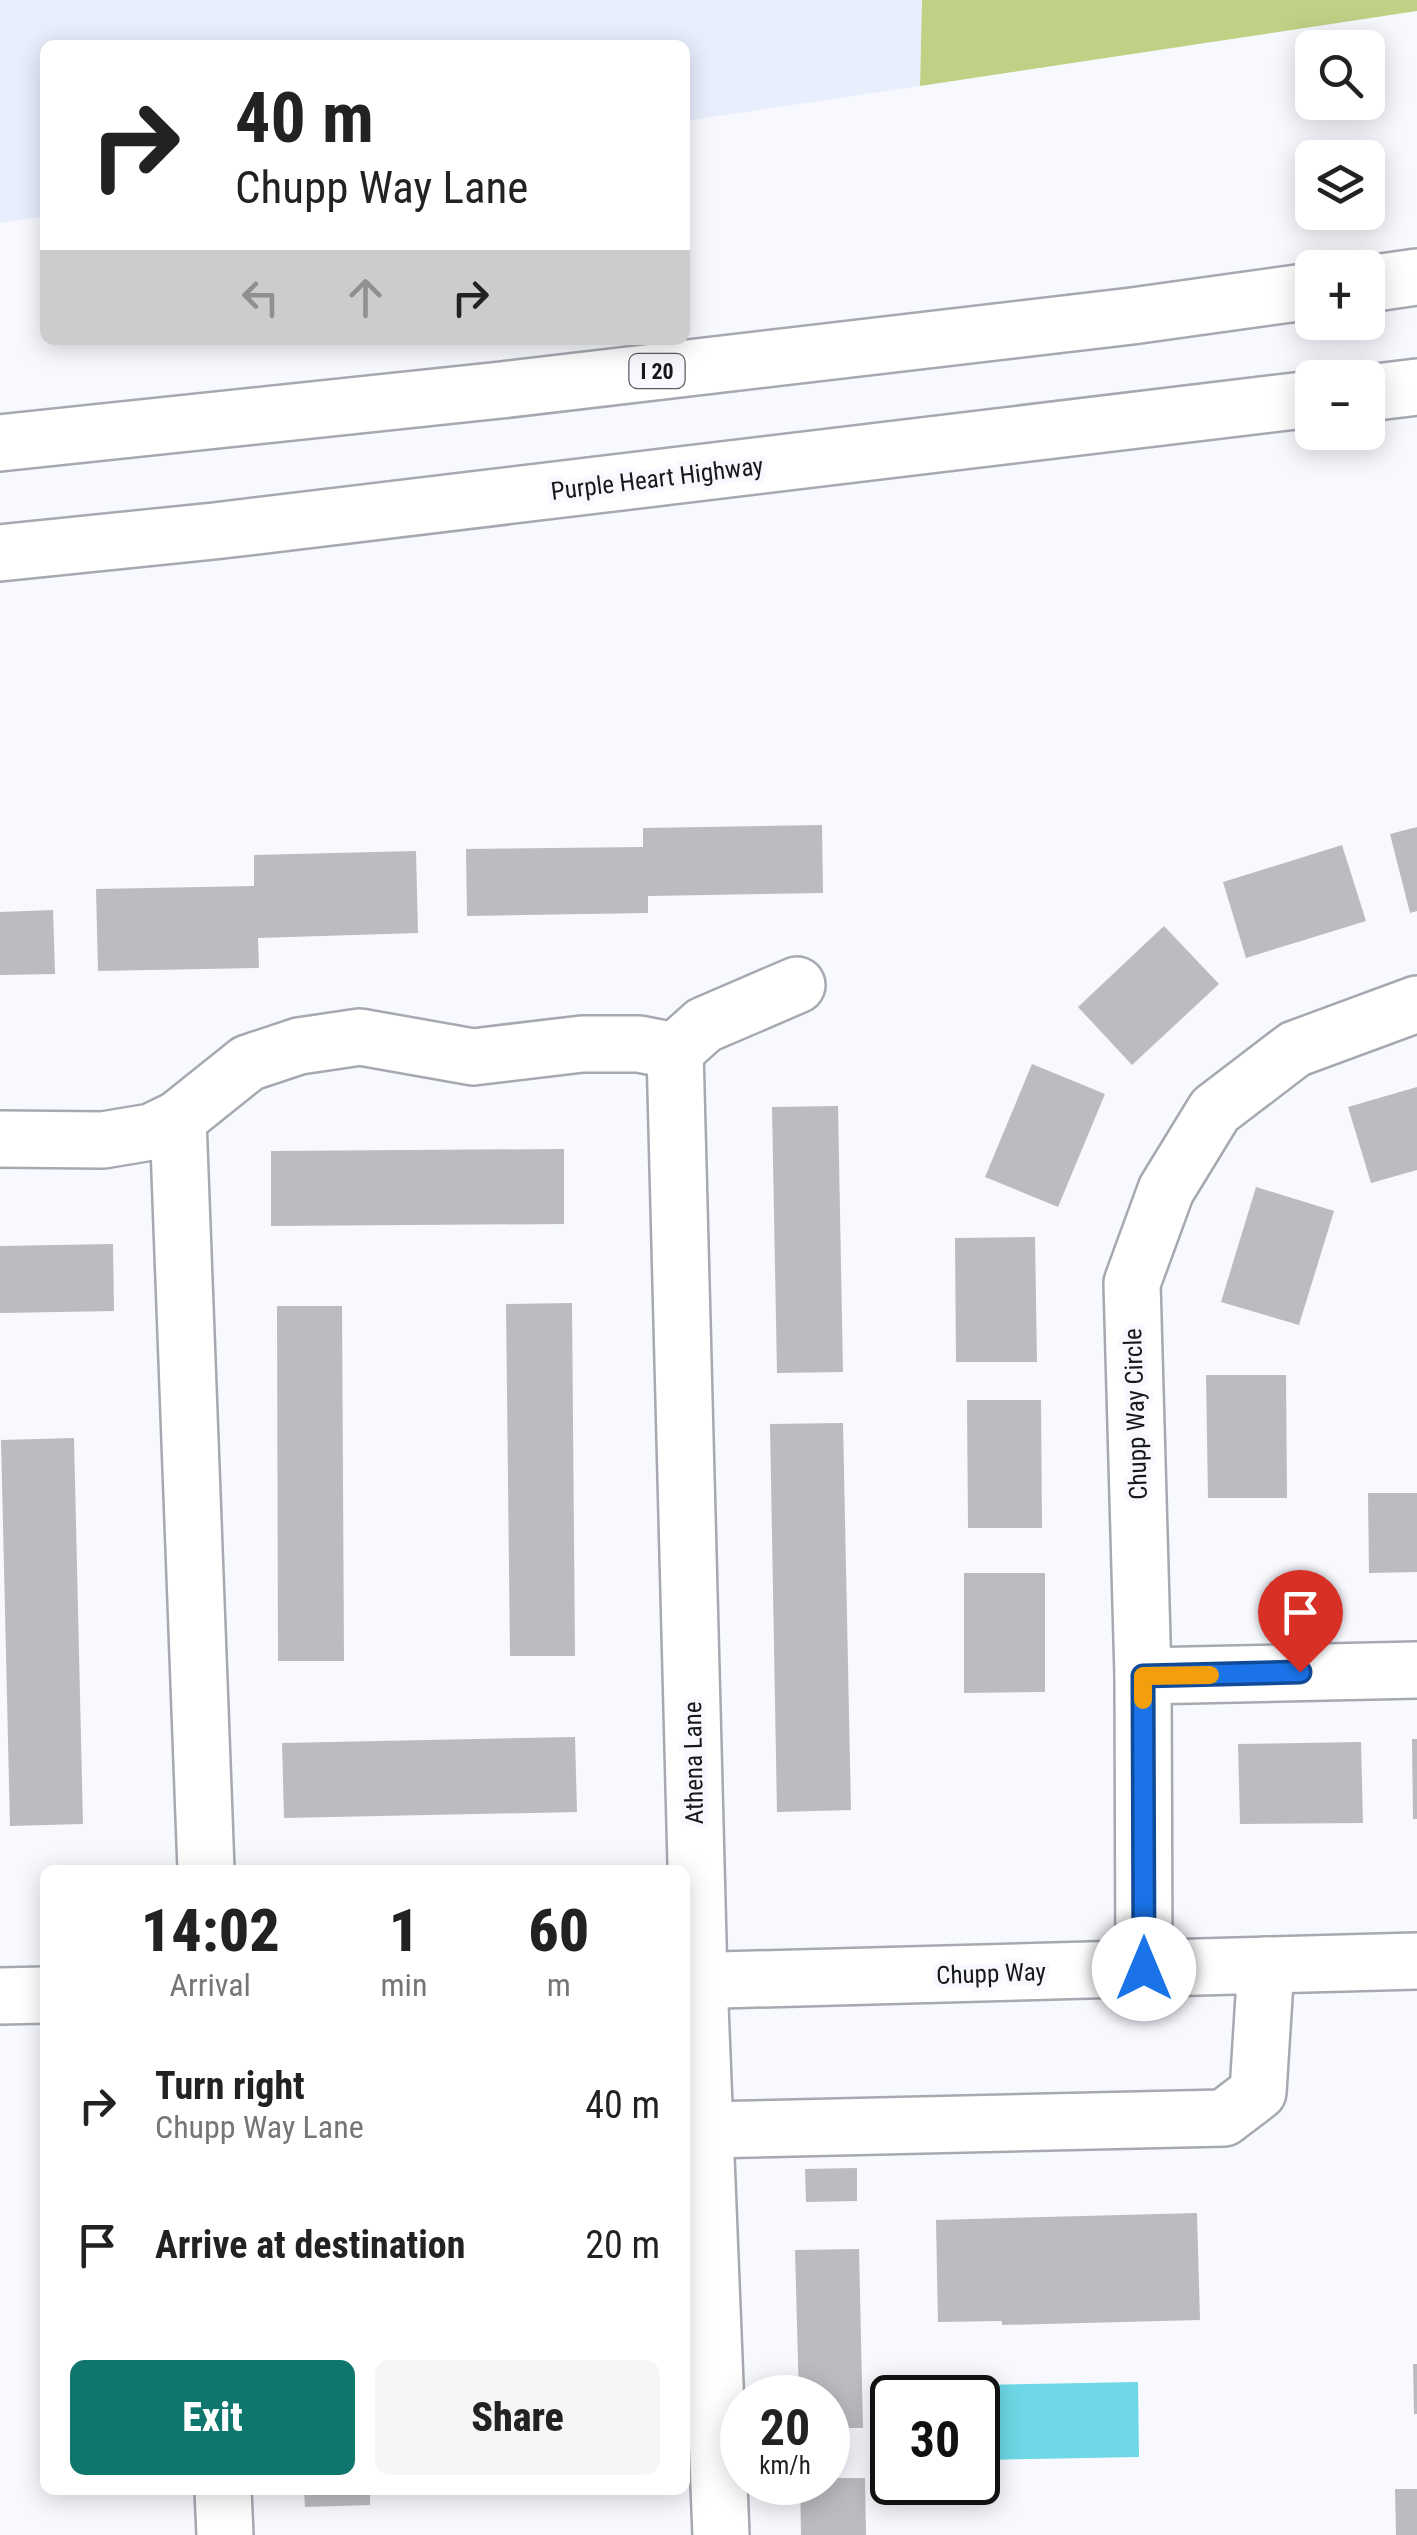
<!DOCTYPE html>
<html lang="en">
<head>
<meta charset="utf-8">
<style>
	:root { --surface:#fff; --page:#f6f6f6; --text:#222; --muted:#767676; --accent:#0f766e }
	body { margin:0; font-family:"Roboto Condensed",sans-serif; background:var(--page); color:var(--text); height:100vh; display:flex; flex-direction:column; font-size:38px; white-space:nowrap }
	* { box-sizing:border-box; margin:0 }
	p { font-size:32px; color:var(--muted) }
	.icon { flex:none; width:55px; height:55px; fill:none; stroke:currentColor; stroke-width:2; stroke-linecap:round; stroke-linejoin:round }
	.map { position:relative; flex:1; overflow:hidden }
	.drawer { position:absolute; left:40px; top:1865px; width:650px; height:630px; display:flex; flex-direction:column; background:var(--surface); border-radius:15px; box-shadow:0 5px 25px #0003 }
	.drawer>* { flex:none }
	.hud { position:absolute; left:40px; top:40px; width:650px; height:305px; border-radius:15px; box-shadow:0 5px 25px #0003; background:#fff; color:var(--text); overflow:hidden }
	.tools { position:absolute; left:1295px; top:30px; display:grid; gap:20px }
	.tools a { display:grid; place-items:center; width:90px; height:90px; border-radius:15px; background:var(--surface); box-shadow:0 5px 25px #0003; font-size:50px }
	.speed { position:absolute; left:720px; top:2375px; display:flex; gap:20px; font-size:50px; font-weight:700; text-align:center }
	.speed>* { display:grid; place-content:center; width:130px; height:130px; border-radius:50%; background:var(--surface); box-shadow:0 5px 25px #0003; line-height:1 }
	.speed small { font-size:25px; font-weight:400 }
	.speed .limit { border:5px solid #111; border-radius:15px; background:#fff; color:#111 }
	.pin { position:absolute; display:grid; place-items:center; width:85px; height:85px; color:#fff; margin:-102px -42px; border-radius:50% 50% 50% 0; rotate:-45deg; box-shadow:0 0 10px #0007 }
	.pin .icon { rotate:45deg }
	.me { position:absolute; width:110px; margin:-55px; rotate:0deg; stroke-linejoin:round; filter:drop-shadow(0 0 8px #0008) }
	.turn { display:flex; align-items:center; gap:35px; height:210px; padding:0 30px; font-size:45px }
	.turn .icon { width:130px; height:130px; stroke-width:2.5 }
	.turn b { display:block; font-size:70px; line-height:85px }
	.lanes { display:flex; align-items:center; height:95px; padding:0 30px; background:#0003; justify-content:center; gap:50px; direction:ltr }
	.lanes .off { opacity:.35 }
	.eta { display:flex; justify-content:space-evenly; align-items:center; height:170px; text-align:center }
	.eta b { font-size:60px; font-weight:800; line-height:70px }
	.cta { display:flex; gap:20px; margin-top:auto; padding:20px 30px }
	.cta a { flex:1; height:115px; border-radius:15px; background:var(--accent); color:#fff; font-size:40px; font-weight:800; line-height:115px; text-align:center }
	.cta a+a { background:var(--page); color:var(--text) }
	ul { padding:0; list-style:none }
	li { display:flex; align-items:center; gap:30px; height:140px; padding:0 30px }
	li div { flex:1 }
	li b { display:block; font-size:38px }
	li em { font-style:normal }
	.map>svg:first-child { display:block }
	.built { fill:#e8eefc }
	.forest { fill:#c0d186 }
	.water { fill:#6ed8e6 }
	.building { fill:#bdbac1 }
	.lines { fill:none; stroke-linecap:round; stroke-linejoin:round }
	.minor-casing { stroke:#a6a9b0; stroke-width:60 }
	.highway-casing { stroke:#a6a9b0; stroke-width:60 }
	.minor { stroke:#fff; stroke-width:55 }
	.highway { stroke:#fff; stroke-width:55 }
	.route-casing { stroke:#114b97; stroke-width:25 }
	.route { stroke:#1a73e8; stroke-width:18 }
	.slow { stroke:#f59e0b; stroke-width:18 }
	.labels { text-anchor:middle; stroke-width:10; stroke-linejoin:round; paint-order:stroke }
	.shield { fill:#f7f9ff; stroke:#5a5c5f; stroke-width:2.5 }
	.shield-label { font-size:22px; font-weight:bold; fill:#17181b }
	.street-label { font-size:25px; fill:#17181b; stroke:#f7f9ff }
</style>
</head>
<body>
<div class="map">
<svg width="1417" height="2535" viewBox="0 0 1417 2535">
	<rect width="100%" height="100%" fill="#f7f9ff"/>
	<polygon class="built" points="0,0 922,0 920,86 685,121 685,45 45,45 45,216 0,223"/>
	<polygon class="forest" points="922,0 1417,0 1417,11 920,86"/>
	<polygon class="water" points="1138,2382 1139,2457 982,2460 981,2385"/>
	<g class="building">
		<polygon points="822,825 823,893 648,896 648,913 467,916 466,849 643,847 643,828"/>
		<polygon points="1417,827 1417,911 1410,913 1390,834"/>
		<polygon points="1342,845 1366,921 1246,958 1223,882"/>
		<polygon points="416,851 418,933 258,938 259,968 98,971 96,889 254,886 254,855"/>
		<polygon points="53,910 55,974 0,975 0,912"/>
		<polygon points="1164,926 1219,984 1132,1065 1078,1007"/>
		<polygon points="1032,1064 1105,1094 1058,1207 985,1177"/>
		<polygon points="1417,1087 1417,1170 1371,1183 1348,1107"/>
		<polygon points="838,1106 843,1372 777,1373 772,1107"/>
		<polygon points="564,1149 564,1224 271,1226 271,1151"/>
		<polygon points="1256,1187 1334,1211 1299,1325 1221,1302"/>
		<polygon points="1035,1237 1037,1362 956,1362 955,1238"/>
		<polygon points="113,1244 114,1311 0,1313 0,1246"/>
		<polygon points="572,1303 575,1656 510,1656 506,1304"/>
		<polygon points="277,1306 342,1306 344,1661 278,1661"/>
		<polygon points="1206,1375 1286,1375 1287,1498 1208,1498"/>
		<polygon points="967,1400 1041,1400 1042,1528 968,1528"/>
		<polygon points="843,1423 851,1810 777,1812 770,1424"/>
		<polygon points="74,1438 83,1824 10,1826 1,1440"/>
		<polygon points="1368,1493 1417,1493 1417,1572 1369,1573"/>
		<polygon points="964,1573 1045,1573 1045,1692 964,1693"/>
		<polygon points="575,1737 577,1812 284,1818 282,1743"/>
		<polygon points="1412,1739 1417,1739 1417,1819 1413,1819"/>
		<polygon points="1361,1742 1363,1823 1240,1824 1238,1744"/>
		<polygon points="857,2168 857,2201 806,2202 805,2169"/>
		<polygon points="1197,2213 1200,2320 1002,2325 1002,2321 938,2322 936,2220"/>
		<polygon points="859,2249 863,2428 828,2428 828,2398 799,2398 795,2250"/>
		<polygon points="1413,2364 1417,2364 1417,2414 1414,2414"/>
		<polygon points="828,2478 865,2478 866,2535 801,2535 800,2482 828,2482"/>
		<polygon points="1395,2489 1417,2489 1417,2535 1396,2535"/>
		<polygon points="304,2490 370,2490 370,2505 305,2507"/>
	</g>
	<g class="lines">
		<defs>
			<g id="minor">
				<polyline points="675,1051 699,1980 721,2535"/>
				<polyline points="178,1119 206,1870"/>
				<polyline points="0,1139 103,1140 151,1132 178,1119 248,1063 299,1046 360,1037 473,1057 582,1044 639,1044 675,1051 704,1025 797,985"/>
				<polyline points="1143,1676 1417,1670"/>
				<polyline points="1144,1969 1143,1676 1132,1283 1166,1190 1215,1110 1295,1049 1417,1004"/>
				<polyline points="685,1981 1417,1961"/>
				<polyline points="0,1996 45,1995"/>
				<polyline points="705,2130 1224,2118 1258,2092 1266,1965"/>
				<polyline points="223,2490 225,2535"/>
			</g>
			<g id="highway">
				<polyline points="1368,284 1417,277"/>
				<polyline points="1368,393 1417,387"/>
				<polyline points="0,443 501,390 1132,316 1312,291"/>
				<polyline points="0,553 214,531 1312,399"/>
			</g>
		</defs>
		<use href="#minor" class="minor-casing"/>
		<use href="#highway" class="highway-casing"/>
		<use href="#minor" class="minor"/>
		<use href="#highway" class="highway"/>
	</g>
	<g class="lines">
		<defs>
			<polyline id="route" points="1144,1969 1143,1676 1300,1672"/>
		</defs>
		<use href="#route" class="route-casing"/>
		<use href="#route" class="route"/>
		<polyline class="slow" points="1143,1700 1143,1676 1210,1675"/>
	</g>
	<g class="labels">
		<rect class="shield" x="629.5" y="354" width="55" height="34" rx="8"/>
		<g class="shield-label">
			<text x="657" y="379">I 20</text>
		</g>
		<g class="street-label">
			<text transform="translate(657 478) rotate(-7)" y="9">Purple Heart Highway</text>
			<text transform="translate(1135 1414) rotate(-92)" y="9">Chupp Way Circle</text>
			<text transform="translate(693 1763) rotate(-91)" y="9">Athena Lane</text>
			<text transform="translate(991 1973) rotate(-2)" y="9">Chupp Way</text>
		</g>
	</g>
</svg>
<div class="tools">
<a><svg class="icon" aria-label="search" viewBox="0 0 24 24"><circle cx="10" cy="10" r="6"/><path d="M15 15l6 6"/></svg></a>
<a><svg class="icon" aria-label="layers" viewBox="0 0 24 24"><path d="M12 4l9 5-9 5-9-5zM3 14l9 5 9-5"/></svg></a>
<a>+</a>
<a>−</a>
</div>
<div class="speed"><div>20<small>km/h</small></div><div class="limit">30</div></div>
<div class="pin" style="left:1300px;top:1672px;background:#d93025"><svg class="icon" aria-label="arrive" viewBox="0 0 24 24"><path d="M6 21V4h12l-3 4 3 4H6"/></svg></div>
<svg class="me" style="left:1144px;top:1969px" viewBox="-20 -20 40 40"><circle r="19" fill="#fff"/><path d="M0-13L10 11 0 6-10 11z" fill="#1a73e8"/></svg>
<div class="hud">
<div class="turn"><svg class="icon" aria-label="right" viewBox="0 0 24 24"><path d="M7 20v-9h11M14 6l5 5-5 5"/></svg><div><b>40 m</b>Chupp Way Lane</div></div>
<div class="lanes"><svg class="icon off" aria-label="left" viewBox="0 0 24 24"><path d="M17 20v-9H6M10 6l-5 5 5 5"/></svg><svg class="icon off" aria-label="ahead" viewBox="0 0 24 24"><path d="M12 20V5M6 11l6-6 6 6"/></svg><svg class="icon" aria-label="right" viewBox="0 0 24 24"><path d="M7 20v-9h11M14 6l5 5-5 5"/></svg></div>
</div>
<section class="drawer">
<div class="eta">
<div><b>14:02</b><p>Arrival</p></div>
<div><b>1</b><p>min</p></div>
<div><b>60</b><p>m</p></div>
</div>
<ul>
<li><svg class="icon" aria-label="right" viewBox="0 0 24 24"><path d="M7 20v-9h11M14 6l5 5-5 5"/></svg><div><b>Turn right</b><p>Chupp Way Lane</p></div><em>40 m</em></li>
<li><svg class="icon" aria-label="arrive" viewBox="0 0 24 24"><path d="M6 21V4h12l-3 4 3 4H6"/></svg><div><b>Arrive at destination</b></div><em>20 m</em></li>
</ul>
<div class="cta"><a>Exit</a><a>Share</a></div>
</section>
</div>
</body>
</html>
